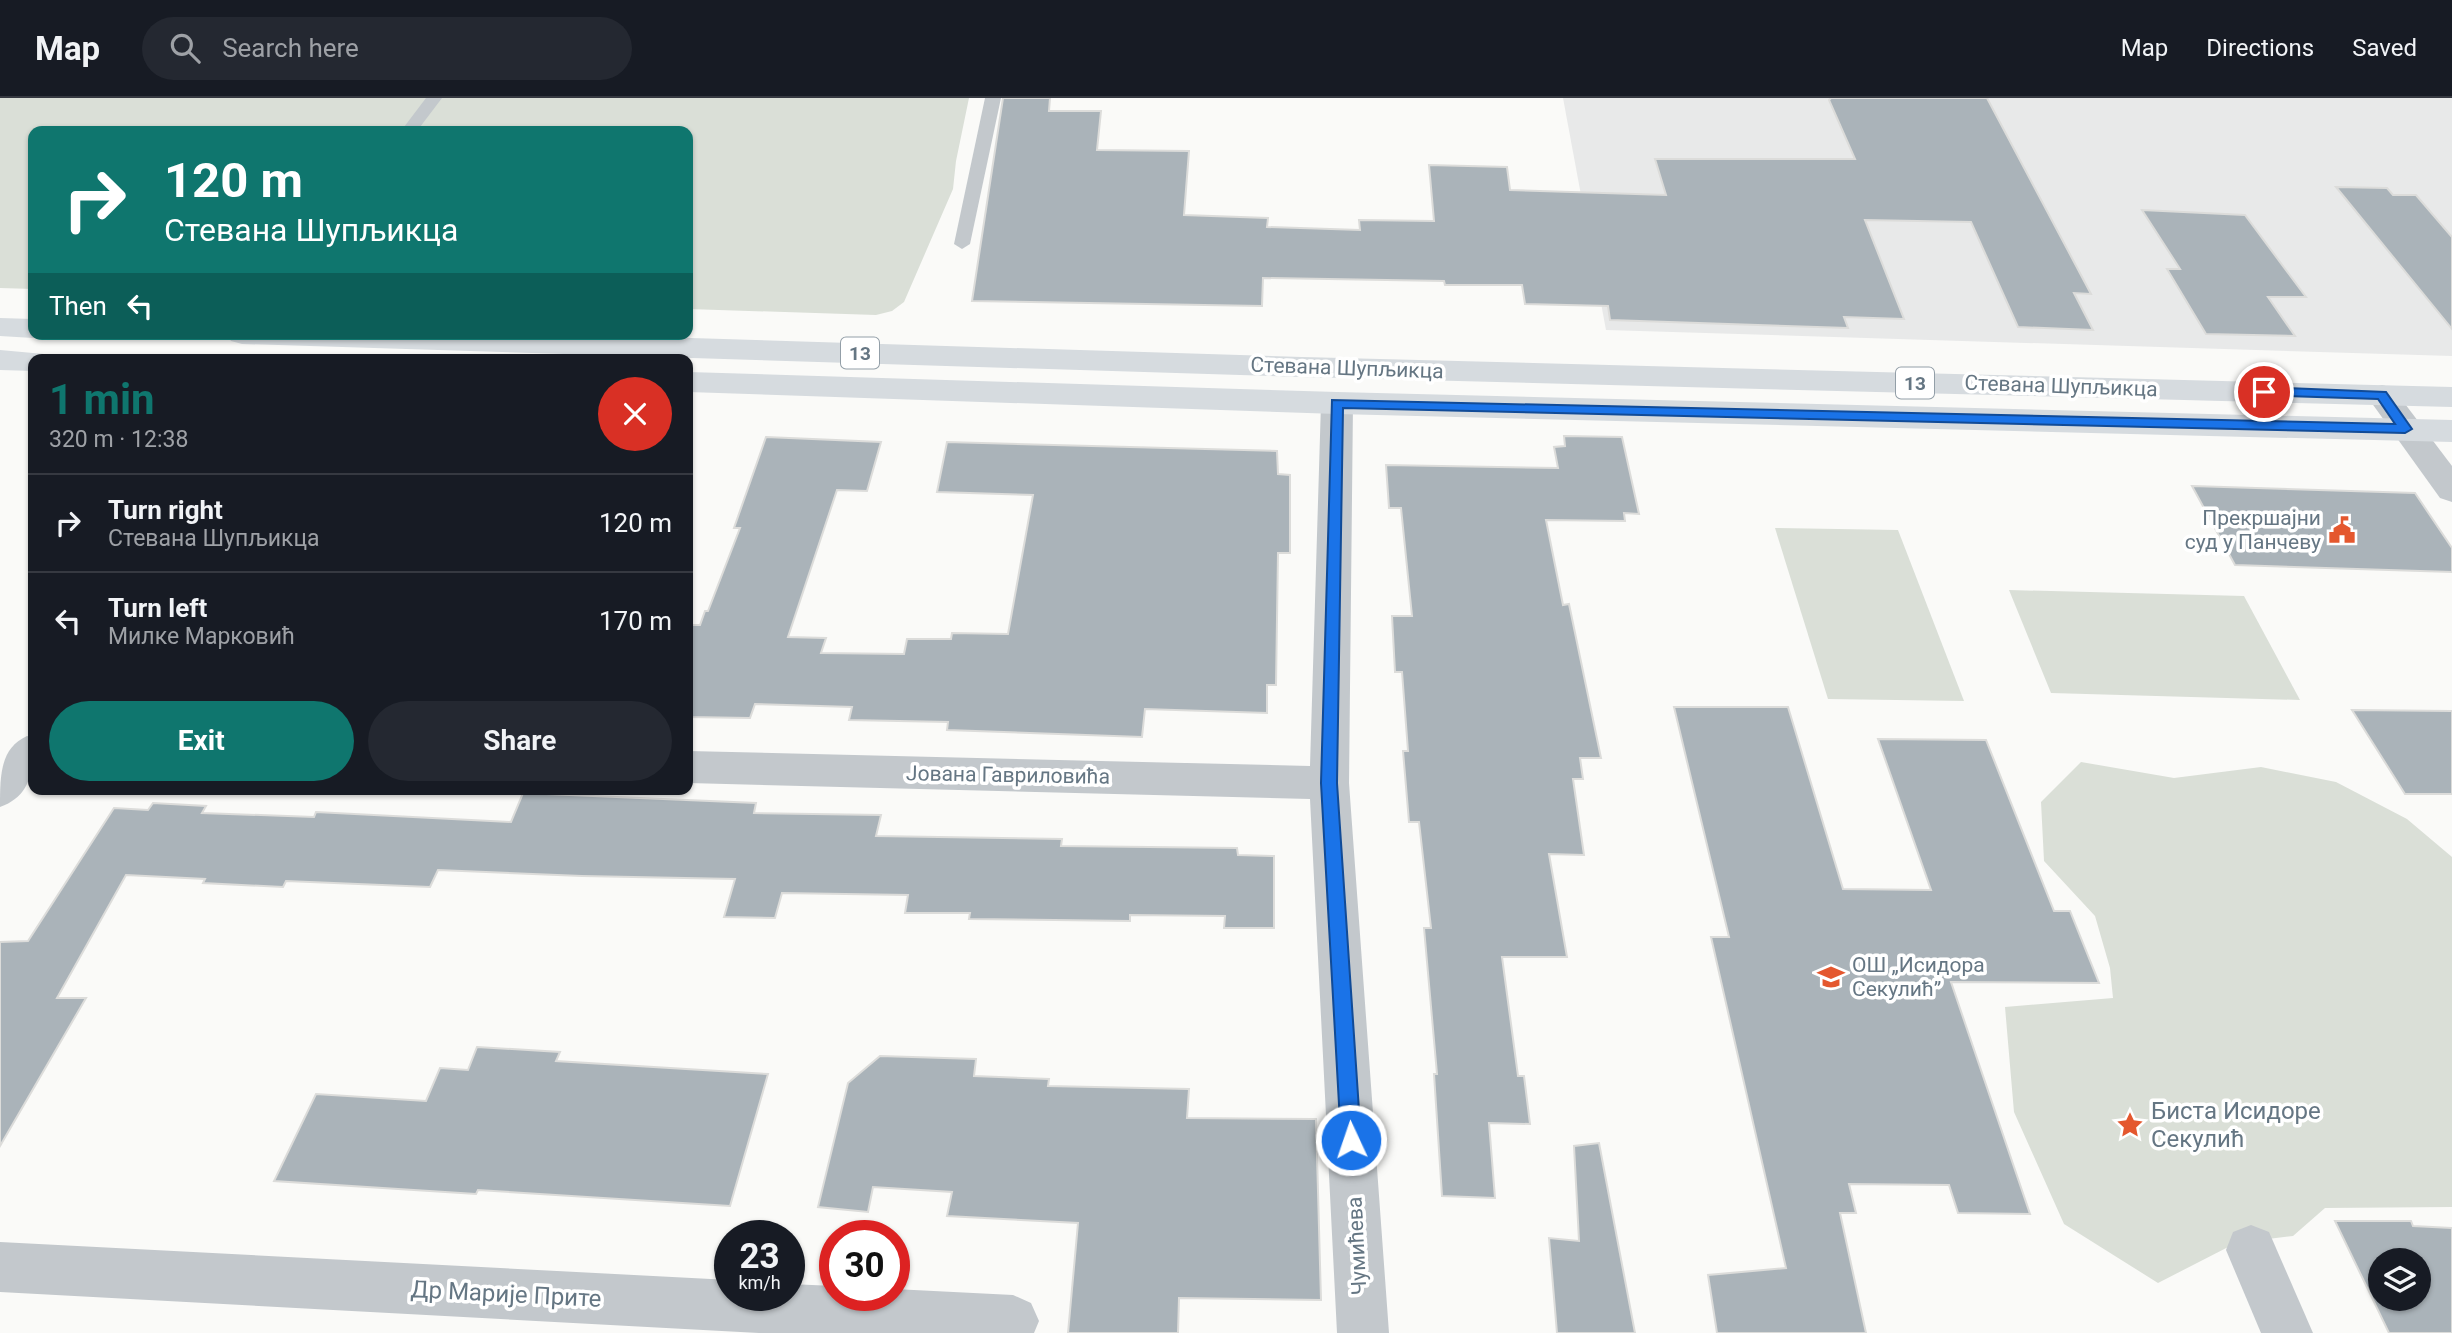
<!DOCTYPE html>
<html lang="en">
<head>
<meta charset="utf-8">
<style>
	:root { --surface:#171b24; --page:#242831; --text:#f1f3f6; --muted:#9ea1a6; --line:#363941; --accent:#0f766e }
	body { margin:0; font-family:Roboto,sans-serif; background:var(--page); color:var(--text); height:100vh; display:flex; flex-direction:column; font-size:26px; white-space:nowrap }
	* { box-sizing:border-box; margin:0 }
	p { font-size:23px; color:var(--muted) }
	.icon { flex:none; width:38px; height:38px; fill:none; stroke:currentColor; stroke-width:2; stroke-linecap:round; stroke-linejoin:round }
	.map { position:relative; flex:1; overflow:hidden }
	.details { position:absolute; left:28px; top:256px; width:665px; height:441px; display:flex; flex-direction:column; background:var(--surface); border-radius:14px; box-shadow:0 2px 5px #0004 }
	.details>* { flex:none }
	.banner { position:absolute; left:28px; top:28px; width:665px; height:214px; border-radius:14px; box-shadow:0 2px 5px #0004; background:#0f766e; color:#fff; overflow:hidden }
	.tools { position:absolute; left:2368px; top:1150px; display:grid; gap:14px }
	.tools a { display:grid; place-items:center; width:63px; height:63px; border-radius:50%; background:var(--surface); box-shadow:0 2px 5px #0004; font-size:35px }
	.speed { position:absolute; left:714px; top:1122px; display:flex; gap:14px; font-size:35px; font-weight:700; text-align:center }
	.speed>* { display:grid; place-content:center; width:91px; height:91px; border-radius:50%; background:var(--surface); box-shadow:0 2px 5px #0004; line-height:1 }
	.speed small { font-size:18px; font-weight:400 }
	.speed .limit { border:10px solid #d22; background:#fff; color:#111 }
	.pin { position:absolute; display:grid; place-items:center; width:60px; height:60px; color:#fff; margin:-30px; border:4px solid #fff; border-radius:50%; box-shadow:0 2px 7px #0007 }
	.me { position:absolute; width:77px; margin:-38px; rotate:357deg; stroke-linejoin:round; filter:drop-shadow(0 0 5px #0008) }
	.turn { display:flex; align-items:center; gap:24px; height:147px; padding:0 21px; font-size:32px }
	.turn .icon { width:91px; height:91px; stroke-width:2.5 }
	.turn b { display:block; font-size:49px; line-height:60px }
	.then { display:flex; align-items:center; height:66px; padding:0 21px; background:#0003; gap:14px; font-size:26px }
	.round { display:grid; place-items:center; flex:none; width:74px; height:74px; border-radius:37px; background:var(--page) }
	.summary { display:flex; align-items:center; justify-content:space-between; height:119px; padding:0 21px }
	h1 { font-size:42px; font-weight:700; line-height:52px; color:var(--accent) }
	.cta { display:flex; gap:14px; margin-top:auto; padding:14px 21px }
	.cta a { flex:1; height:80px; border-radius:42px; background:var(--accent); color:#fff; font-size:28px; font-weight:700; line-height:80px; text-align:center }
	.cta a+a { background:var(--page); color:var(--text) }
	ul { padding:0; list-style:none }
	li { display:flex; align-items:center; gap:21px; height:98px; padding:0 21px; border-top:2px solid var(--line) }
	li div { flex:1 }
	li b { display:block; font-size:26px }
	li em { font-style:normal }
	header { display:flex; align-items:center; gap:42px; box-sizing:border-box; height:98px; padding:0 35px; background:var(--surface); border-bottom:2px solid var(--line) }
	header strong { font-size:33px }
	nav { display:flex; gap:38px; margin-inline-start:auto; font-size:24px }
	.search { width:490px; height:63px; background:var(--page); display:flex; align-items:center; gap:18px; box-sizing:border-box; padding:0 24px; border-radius:38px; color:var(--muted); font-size:26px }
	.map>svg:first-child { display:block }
	.built { fill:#e8e9e9 }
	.green { fill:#dadfd7 }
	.building { fill:#aab3b9; stroke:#dcdcda; stroke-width:2; fill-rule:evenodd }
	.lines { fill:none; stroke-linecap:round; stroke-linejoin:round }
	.lane { fill:#c3c8cc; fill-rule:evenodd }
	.street { fill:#c3c8cc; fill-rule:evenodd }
	.primary { fill:#d6dbdf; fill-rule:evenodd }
	.route { fill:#1a73e8; stroke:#114b97; stroke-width:2 }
	.labels { text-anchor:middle; stroke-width:7; stroke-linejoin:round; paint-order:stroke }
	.shield { fill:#fff; stroke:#939fa8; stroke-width:2 }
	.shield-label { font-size:19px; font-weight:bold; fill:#657683 }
	.street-label { font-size:21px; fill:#657683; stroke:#fff }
	.poi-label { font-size:21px; fill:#657683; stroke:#fff; text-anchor:end }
	.near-poi-label { font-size:24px; fill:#657683; stroke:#fff; text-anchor:start }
	.near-street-label { font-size:24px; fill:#657683; stroke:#fff }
</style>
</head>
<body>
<header>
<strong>Map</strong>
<div class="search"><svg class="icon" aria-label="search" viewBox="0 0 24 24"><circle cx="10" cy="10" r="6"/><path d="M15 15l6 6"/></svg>Search here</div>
<nav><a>Map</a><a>Directions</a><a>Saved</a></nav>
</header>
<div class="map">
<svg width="2452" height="1235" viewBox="0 0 2452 1235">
	<rect width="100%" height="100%" fill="#fafaf8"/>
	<polygon class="built" points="1563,0 2452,0 2452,258 1606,232"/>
	<g class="green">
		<polygon points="0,0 969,0 956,63 953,91 904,204 892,213 876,217 688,211 688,33 33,33 33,191 0,190"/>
		<polygon points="1775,430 1898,432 1964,603 1828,601"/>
		<polygon points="2009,492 2244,498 2300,602 2051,595"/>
		<polygon points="2081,664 2174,680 2261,669 2336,684 2407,721 2452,759 2452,1109 2325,1110 2293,1138 2236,1145 2158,1185 2064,1126 2014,1014 2005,909 2113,900 2110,870 2095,818 2044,763 2041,704"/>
	</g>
	<g class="building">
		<polygon points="1003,0 1050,0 1049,13 1101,13 1097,52 1189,53 1184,117 1268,120 1267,129 1360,132 1359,122 1434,123 1429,67 1507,69 1510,92 1666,97 1655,61 1855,61 1829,2 1831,0 1987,0 2091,196 2074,195 2093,232 2018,229 1971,124 1865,122 1904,221 1844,219 1848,230 1610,222 1608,208 1525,206 1522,187 1445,187 1444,183 1263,180 1262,208 972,203"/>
		<polygon points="2336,89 2387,90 2393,97 2416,97 2452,139 2452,231"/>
		<polygon points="2142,112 2245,117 2306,199 2268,199 2295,238 2206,236 2167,171 2180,171"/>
		<polygon points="1564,338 1622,339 1639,416 1624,415 1625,423 1546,422 1563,507 1569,506 1601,660 1580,660 1583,681 1573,681 1584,757 1549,756 1567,859 1502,859 1518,978 1524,978 1530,1026 1489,1025 1495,1100 1442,1098 1434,976 1437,976 1424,830 1431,830 1419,724 1409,724 1403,653 1408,653 1402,574 1395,574 1392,518 1412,518 1401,410 1389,410 1386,367 1558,370 1554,349 1565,348"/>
		<polygon points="766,339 881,344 867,393 837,392 788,539 826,540 821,555 904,556 907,541 951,541 952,535 1008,536 1033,397 937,394 947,344 1277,353 1278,376 1290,377 1290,455 1278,455 1276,587 1267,587 1267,615 1145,611 1142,639 947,632 948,624 849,622 852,609 755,606 750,620 688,619 688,527 700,527 705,513 708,513 740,430 734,430"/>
		<polygon points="2192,388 2415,395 2452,450 2452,474 2235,467"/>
		<polygon points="1674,609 1788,609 1843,791 1931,792 1878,641 1986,642 2054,813 2070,813 2099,885 1951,884 2030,1116 1958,1115 1949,1087 1849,1086 1856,1115 1840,1115 1866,1235 1717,1235 1708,1177 1786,1170 1711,839 1729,839"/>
		<polygon points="2352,612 2452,613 2452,696 2405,696"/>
		<polygon points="523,695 756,705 754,715 881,717 876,738 1062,741 1061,748 1237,750 1238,757 1274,758 1274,830 1224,830 1225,818 1130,817 1130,823 969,821 970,815 905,815 908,797 782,795 775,820 724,819 735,781 582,778 438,772 430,789 286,783 283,789 203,785 205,781 126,777 57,900 86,900 0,1048 0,844 28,843 114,710 148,712 153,705 206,708 202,715 314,719 316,714 511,724"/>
		<polygon points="477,949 560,954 556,963 768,976 730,1108 478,1092 476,1096 274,1083 316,996 426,1003 440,970 468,972"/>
		<polygon points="880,958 976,961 974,978 1049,981 1048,988 1189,991 1187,1020 1316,1021 1321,1202 1179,1200 1178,1235 1068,1235 1078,1125 947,1118 952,1094 873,1089 868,1114 818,1109 848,985"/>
		<polygon points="1599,1045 1635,1235 1557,1235 1549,1140 1579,1143 1574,1048"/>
		<path d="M2335,1123H2411L2413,1128L2452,1130V1235H2389ZM2380,1162H2418V1200H2380Z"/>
	</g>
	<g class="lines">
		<g class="lane">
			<polygon points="426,0 442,0 417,33 401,33"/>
			<polygon points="985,0 1001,0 970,146 962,151 954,146"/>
		</g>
		<g class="street">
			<polygon points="2382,287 2393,290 2452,368 2452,404 2440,400 2366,297 2371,290"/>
			<polygon points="1337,294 1348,298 1353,305 1349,685 1389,1235 1337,1235 1310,701 688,685 688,653 1310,668 1321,305 1326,298"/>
			<path d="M27,638L33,640C33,670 33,697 0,709C0,678 0,650 27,638Z"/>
			<polygon points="2251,1127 2269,1134 2313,1235 2261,1235 2226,1152 2233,1134"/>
			<polygon points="0,1144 730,1182 730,1197 789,1197 789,1186 835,1188 835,1197 894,1197 894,1191 1013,1197 1031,1205 1039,1223 1034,1235 759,1235 0,1194"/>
		</g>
		<g class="primary">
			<polygon points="0,220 33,221 33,236 44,236 33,240 0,238"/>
			<polygon points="227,236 562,236 1302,259 2452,289 2452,309 1302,279 242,246 231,243"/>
			<polygon points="0,252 44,256 47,261 33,261 33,273 0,272"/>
			<polygon points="688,274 1337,294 2452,322 2452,344 1337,316 688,294"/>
		</g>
	</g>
	<polygon class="route" points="2264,289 2386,294 2412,331 2405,335 1343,310 1337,685 1361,1042 1358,1049 1351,1052 1344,1049 1341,1042 1321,685 1332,302 2395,326 2378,301 2260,297 2258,294"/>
	<defs>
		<symbol id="civic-bare" viewBox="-9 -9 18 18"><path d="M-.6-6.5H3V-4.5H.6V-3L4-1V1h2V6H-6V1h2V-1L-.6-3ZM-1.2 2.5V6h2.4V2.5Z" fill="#e4572e" stroke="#fff" stroke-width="2.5" paint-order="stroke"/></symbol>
		<symbol id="school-bare" viewBox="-9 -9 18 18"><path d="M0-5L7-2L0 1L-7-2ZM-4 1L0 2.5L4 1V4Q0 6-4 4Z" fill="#e4572e" stroke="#fff" stroke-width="2.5" paint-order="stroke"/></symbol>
		<symbol id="sight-bare" viewBox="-9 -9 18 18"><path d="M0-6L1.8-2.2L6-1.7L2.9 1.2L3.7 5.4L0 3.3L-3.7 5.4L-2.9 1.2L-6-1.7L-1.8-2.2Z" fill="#e4572e" stroke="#fff" stroke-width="2.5" paint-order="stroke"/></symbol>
	</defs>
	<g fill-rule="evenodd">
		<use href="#civic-bare" x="2323" y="413" width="38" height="38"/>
		<use href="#school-bare" x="1812" y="860" width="38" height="38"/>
		<use href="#sight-bare" x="2111" y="1008" width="38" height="38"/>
	</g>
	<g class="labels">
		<g class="shield">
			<rect x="841" y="239.5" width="38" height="31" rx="5"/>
			<rect x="1896" y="269.5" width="38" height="31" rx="5"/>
		</g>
		<g class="shield-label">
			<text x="860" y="262">13</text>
			<text x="1915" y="292">13</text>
		</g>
		<g class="street-label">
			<text transform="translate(1347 270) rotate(2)" y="7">Стевана Шупљикца</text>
			<text transform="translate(2061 288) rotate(2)" y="7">Стевана Шупљикца</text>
			<text transform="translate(1008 677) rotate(1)" y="7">Јована Гавриловића</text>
			<text transform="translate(1357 1148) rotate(-93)" y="7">Чумићева</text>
		</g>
		<g class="poi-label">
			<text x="2321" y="427">Прекршајни<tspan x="2321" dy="24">суд у Панчеву</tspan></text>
			<text x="1852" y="874" text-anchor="start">ОШ „Исидора<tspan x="1852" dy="24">Секулић”</tspan></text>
		</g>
		<g class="near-poi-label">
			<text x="2151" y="1021">Биста Исидоре<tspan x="2151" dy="28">Секулић</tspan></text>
		</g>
		<g class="near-street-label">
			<text transform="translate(506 1196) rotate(3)" y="8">Др Марије Прите</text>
		</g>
	</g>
</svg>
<div class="tools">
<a><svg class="icon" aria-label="layers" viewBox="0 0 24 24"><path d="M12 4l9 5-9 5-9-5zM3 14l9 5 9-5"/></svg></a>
</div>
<div class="speed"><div>23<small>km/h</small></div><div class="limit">30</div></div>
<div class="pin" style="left:2264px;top:294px;background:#d93025"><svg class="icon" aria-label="arrive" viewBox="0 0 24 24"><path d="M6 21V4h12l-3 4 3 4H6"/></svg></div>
<svg class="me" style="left:1351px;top:1042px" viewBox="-20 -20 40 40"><circle r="17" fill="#1a73e8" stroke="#fff" stroke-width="3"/><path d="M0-11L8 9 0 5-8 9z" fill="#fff"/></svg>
<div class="banner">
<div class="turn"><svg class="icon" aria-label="right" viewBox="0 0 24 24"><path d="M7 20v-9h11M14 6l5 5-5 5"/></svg><div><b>120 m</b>Стевана Шупљикца</div></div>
<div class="then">Then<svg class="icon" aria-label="left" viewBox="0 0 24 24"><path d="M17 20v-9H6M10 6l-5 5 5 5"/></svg></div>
</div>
<section class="details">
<div class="summary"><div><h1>1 min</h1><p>320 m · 12:38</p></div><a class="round" style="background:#d93025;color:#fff"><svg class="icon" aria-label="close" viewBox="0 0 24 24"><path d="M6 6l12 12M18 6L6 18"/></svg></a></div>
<ul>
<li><svg class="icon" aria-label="right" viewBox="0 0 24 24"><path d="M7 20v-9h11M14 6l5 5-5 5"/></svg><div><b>Turn right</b><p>Стевана Шупљикца</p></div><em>120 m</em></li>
<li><svg class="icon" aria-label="left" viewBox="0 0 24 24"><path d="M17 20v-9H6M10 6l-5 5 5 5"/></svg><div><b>Turn left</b><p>Милке Марковић</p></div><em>170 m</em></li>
</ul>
<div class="cta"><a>Exit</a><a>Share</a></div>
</section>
</div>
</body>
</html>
